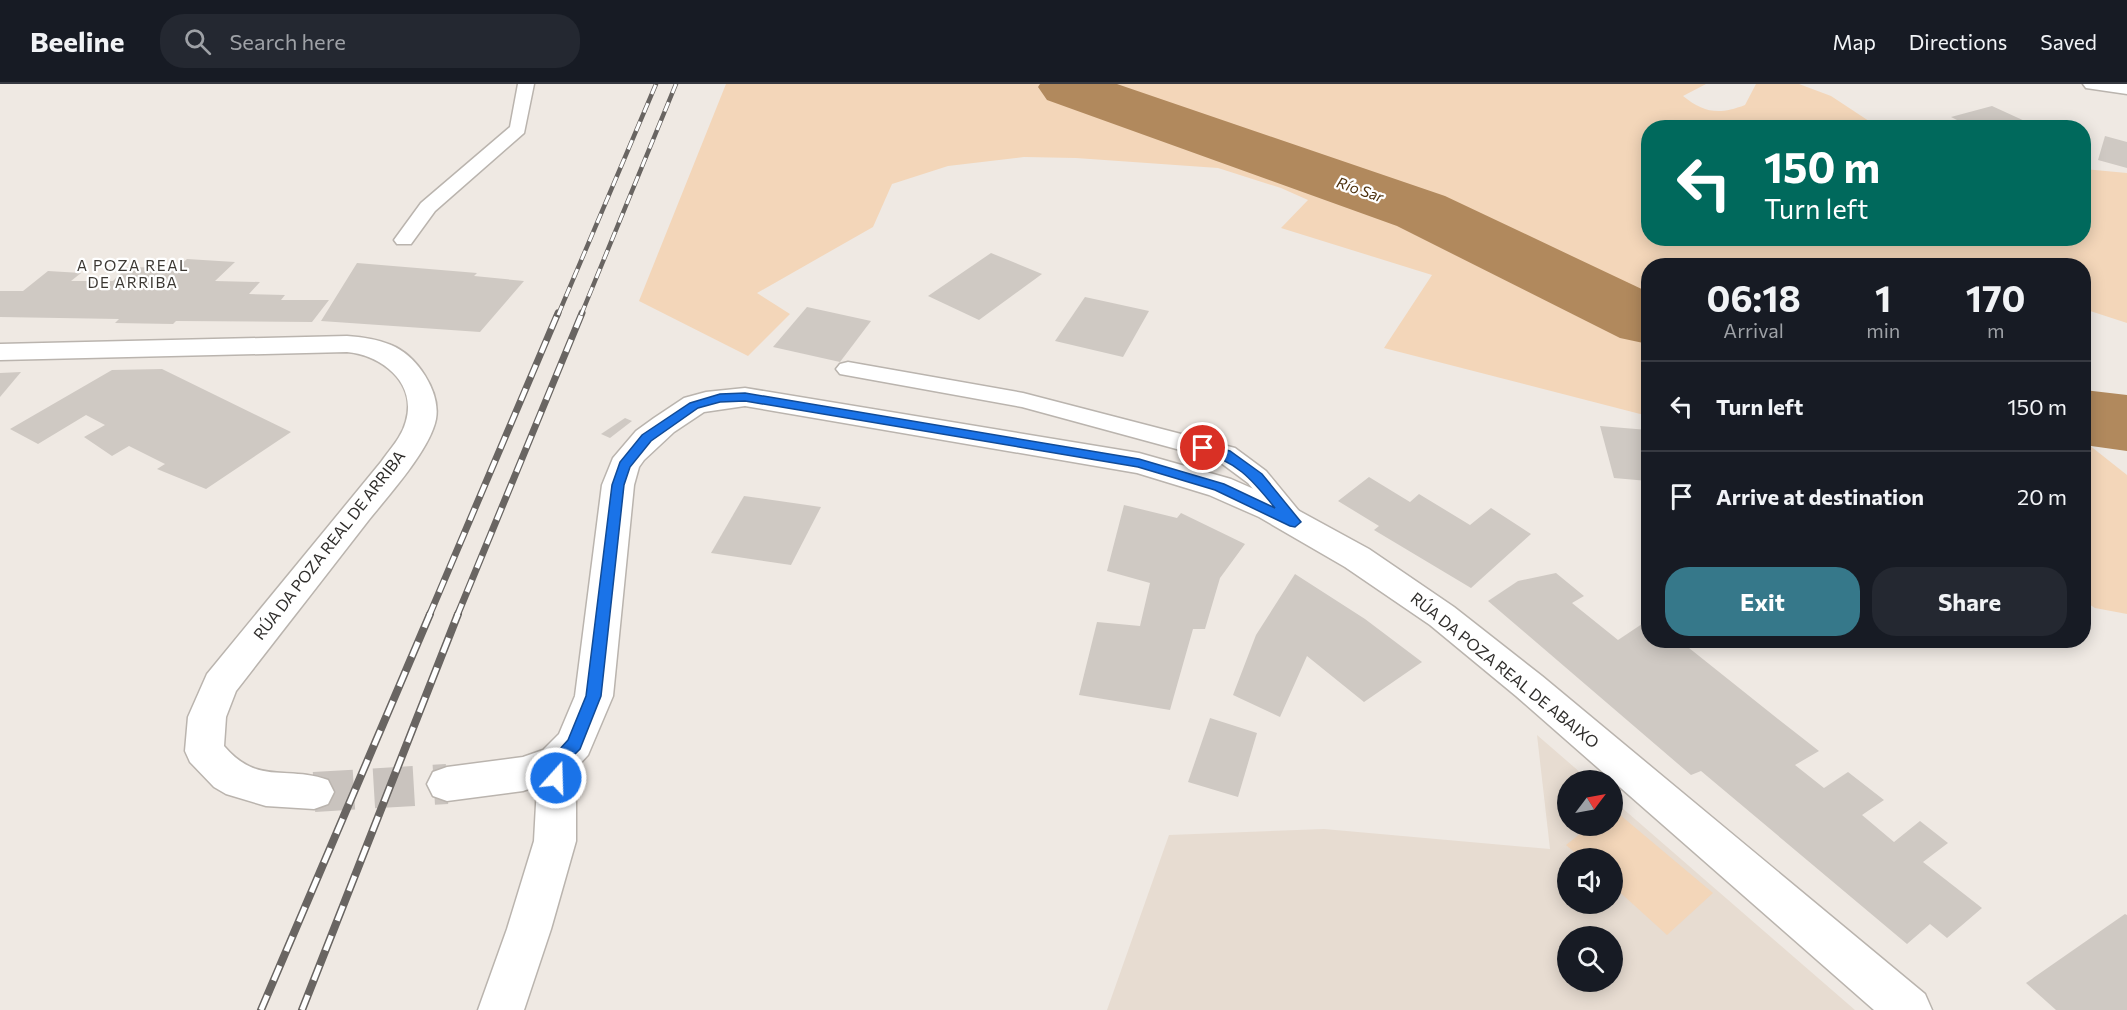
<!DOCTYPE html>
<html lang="en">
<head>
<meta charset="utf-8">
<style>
	:root { --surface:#171b24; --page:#242831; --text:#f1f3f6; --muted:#9ea1a6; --line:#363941; --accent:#36788a }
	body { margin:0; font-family:Commissioner,sans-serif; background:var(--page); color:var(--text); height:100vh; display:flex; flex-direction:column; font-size:22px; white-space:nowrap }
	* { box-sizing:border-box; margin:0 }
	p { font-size:20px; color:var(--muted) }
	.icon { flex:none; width:33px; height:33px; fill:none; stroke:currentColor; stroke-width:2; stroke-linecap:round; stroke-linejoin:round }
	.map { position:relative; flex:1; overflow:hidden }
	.drawer { position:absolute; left:1641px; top:174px; width:450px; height:390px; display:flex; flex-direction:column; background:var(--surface); border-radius:24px; box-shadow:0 3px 15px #0003 }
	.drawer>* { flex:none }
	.hud { position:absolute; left:1641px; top:36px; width:450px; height:126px; border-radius:24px; box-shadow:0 3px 15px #0003; background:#00695c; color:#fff; overflow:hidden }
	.needle { width:39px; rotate:58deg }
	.tools { position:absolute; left:1557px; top:686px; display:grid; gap:12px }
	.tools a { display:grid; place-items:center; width:66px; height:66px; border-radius:50%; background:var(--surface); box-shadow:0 3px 15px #0003; font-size:30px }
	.pin { position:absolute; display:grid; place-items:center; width:51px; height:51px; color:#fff; margin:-26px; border:3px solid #fff; border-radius:50%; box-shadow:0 2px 6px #0007 }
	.me { position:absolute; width:66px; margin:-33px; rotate:20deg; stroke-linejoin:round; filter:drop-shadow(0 0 4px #0008) }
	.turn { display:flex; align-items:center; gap:21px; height:126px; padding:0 24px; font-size:27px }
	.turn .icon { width:78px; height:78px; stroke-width:2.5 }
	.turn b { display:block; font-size:42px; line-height:51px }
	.eta { display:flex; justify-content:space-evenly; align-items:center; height:102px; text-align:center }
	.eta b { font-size:36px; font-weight:700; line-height:42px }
	.primary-button { display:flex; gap:12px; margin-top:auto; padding:12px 24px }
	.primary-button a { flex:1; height:69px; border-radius:24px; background:var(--accent); color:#fff; font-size:24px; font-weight:700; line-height:69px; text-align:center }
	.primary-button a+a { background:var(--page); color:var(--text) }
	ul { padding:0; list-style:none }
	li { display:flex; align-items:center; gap:18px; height:90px; padding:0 24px; border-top:2px solid var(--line) }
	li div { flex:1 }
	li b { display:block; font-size:22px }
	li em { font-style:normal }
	header { display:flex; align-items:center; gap:36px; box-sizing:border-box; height:84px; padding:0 30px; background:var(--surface); border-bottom:2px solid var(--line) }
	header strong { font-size:28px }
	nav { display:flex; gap:33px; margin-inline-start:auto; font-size:21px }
	.search { width:420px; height:54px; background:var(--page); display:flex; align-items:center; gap:15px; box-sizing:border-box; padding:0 21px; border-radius:24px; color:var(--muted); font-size:22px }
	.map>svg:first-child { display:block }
	.built { fill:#e7dcd1; fill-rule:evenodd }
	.green { fill:#f3d6b9 }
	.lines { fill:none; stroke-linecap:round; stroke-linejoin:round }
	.river { fill:#b1895d; fill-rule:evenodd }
	.building { fill:#cfc9c3 }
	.street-tunnel { stroke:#c9c3be; stroke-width:40; stroke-dasharray:40 20; stroke-linecap:butt }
	.lane-casing { stroke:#bab4ae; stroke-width:3 }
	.street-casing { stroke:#bab4ae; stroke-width:3 }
	.lane { fill:#fff; fill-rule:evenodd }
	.street { fill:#fff; fill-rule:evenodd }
	.rail-far2-casing { stroke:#696562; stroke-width:4.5 }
	.rail-far1-casing { stroke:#696562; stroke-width:7 }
	.rail-casing { stroke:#696562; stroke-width:8 }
	.rail-far2 { stroke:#fff; stroke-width:3; stroke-dasharray:10; stroke-linecap:butt }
	.rail-far1 { stroke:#fff; stroke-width:4.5; stroke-dasharray:13; stroke-linecap:butt }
	.rail { stroke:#fff; stroke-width:5; stroke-dasharray:16; stroke-linecap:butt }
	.route { fill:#1a73e8; stroke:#114b97; stroke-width:1.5 }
	.labels { text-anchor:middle; stroke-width:4.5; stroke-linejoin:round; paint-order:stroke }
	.far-water-label { font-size:15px; font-style:italic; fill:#4e310d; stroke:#fff }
	.far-neighbourhood-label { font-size:15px; letter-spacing:1.5px; fill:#3b3732; stroke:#fff }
	.street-label { font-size:16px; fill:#2f2d2b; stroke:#fff }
</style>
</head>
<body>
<header>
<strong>Beeline</strong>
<div class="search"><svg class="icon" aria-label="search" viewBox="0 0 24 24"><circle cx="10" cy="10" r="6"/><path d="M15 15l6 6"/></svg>Search here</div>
<nav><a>Map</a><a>Directions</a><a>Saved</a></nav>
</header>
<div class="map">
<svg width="2127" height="926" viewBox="0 0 2127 926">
	<rect width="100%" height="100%" fill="#efe9e3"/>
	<path class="built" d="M1537,651L1589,696H1568V741H1612L1613,716L1855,926H1107L1169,751L1324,745L1550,765ZM1568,774H1612V819H1568ZM1568,852H1612V897H1568Z"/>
	<g class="green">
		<path d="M726,0H1706L1683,12C1704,29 1719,31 1745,21L1756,0H1799L1831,12L1878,43L1648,44V154H2084V85L2127,89V239L2084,225V182H1648V332L1384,264L1432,191L1281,144L1308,116L1281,104L1218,84L1076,74L1024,73L948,82L892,100L873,143L757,209L790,230L748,272L639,217Z"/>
		<polygon points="2084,357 2127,391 2127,530 2095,524 2084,517"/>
		<polygon points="1613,725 1713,809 1667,851 1613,802 1612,774 1581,774 1566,761 1591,741 1612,741"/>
	</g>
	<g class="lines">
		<g class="river">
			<polygon points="1040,0 1117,0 1445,112 1648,208 1648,260 1620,254 1397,142 1047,16 1038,3"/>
			<polygon points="2084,306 2127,311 2127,367 2084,361"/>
		</g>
	</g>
	<g class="building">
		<polygon points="1992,22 2040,44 1973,44 1951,33"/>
		<polygon points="2105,52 2127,58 2127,84 2098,76"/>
		<polygon points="991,169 1042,190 979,236 928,212"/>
		<polygon points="187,175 235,178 215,197 260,198 249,210 285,211 281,216 329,216 312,238 176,237 173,240 115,239 119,235 0,233 0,207 23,207 48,187 81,189 71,197 113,197 127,183 177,184"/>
		<polygon points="357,179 477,189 474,192 524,197 480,248 321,237"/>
		<polygon points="1085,213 1149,227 1123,273 1055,257"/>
		<polygon points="807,223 871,237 840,278 773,263"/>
		<polygon points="162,285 291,348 206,405 157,385 165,380 129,362 112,372 84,353 105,341 86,331 38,360 10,345 112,286"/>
		<polygon points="21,288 0,313 0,289"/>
		<polygon points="625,334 632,337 610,354 601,350"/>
		<polygon points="1600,342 1648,346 1648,397 1614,394"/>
		<polygon points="1369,393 1410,418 1419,410 1470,441 1491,424 1531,450 1471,504 1374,446 1379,442 1338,417"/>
		<polygon points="744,412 821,423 791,481 711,469"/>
		<polygon points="1124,421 1177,434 1181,429 1245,460 1220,494 1205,545 1193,545 1170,626 1079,611 1097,538 1140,542 1150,499 1107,487"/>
		<polygon points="1556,489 1584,512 1572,519 1618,556 1648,536 1648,556 1679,556 1778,635 1819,667 1795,681 1824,704 1848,688 1884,716 1862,731 1894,758 1920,737 1948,759 1923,778 1982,824 1947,854 1930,840 1907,860 1701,687 1691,691 1488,517 1518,497"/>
		<polygon points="1295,490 1365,535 1422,578 1364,618 1307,572 1280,633 1233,611 1256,551"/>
		<polygon points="1210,634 1257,649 1238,713 1188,698"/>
		<polygon points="2125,830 2127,831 2127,926 2056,926 2026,899"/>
	</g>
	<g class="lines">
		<polyline class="street-tunnel" points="314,708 447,700"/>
		<defs>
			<g id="lane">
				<polygon points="518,0 534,0 524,49 435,127 411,160 397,160 394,156 421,119 510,43"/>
				<polygon points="848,278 1023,309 1235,364 1266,387 1308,438 1304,445 1295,447 1286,445 1248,399 1217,376 1022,323 840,290 836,285 840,280"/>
			</g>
			<g id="street">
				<polygon points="2083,0 2127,0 2127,10 2086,4"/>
				<path d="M347,252C362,253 377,255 391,261C416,271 441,307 436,335C430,366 388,412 368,437C324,494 280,550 236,607L226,633L224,662C258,702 287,681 328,696L334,708L328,720L314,725L266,722L226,710L214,703L190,678L185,667L188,633L207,590L381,378C390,365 402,353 406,337C417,298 381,271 347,268L0,276V260Z"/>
				<polygon points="745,304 1139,369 1231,395 1281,417 1369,465 1454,523 1542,592 1925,910 1932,926 1874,926 1516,612 1430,541 1345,483 1259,433 1209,411 1137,389 745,322 704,328 674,348 644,376 639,383 634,401 613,612 588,671 576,684 576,757 551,845 524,926 478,926 507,845 534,757 537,702 523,707 447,717 433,712 427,700 433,688 447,683 523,673 543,666 559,650 575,612 602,401 613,374 636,347 654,334 684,314 706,308"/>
			</g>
		</defs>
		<use href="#lane" class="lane-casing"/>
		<use href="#street" class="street-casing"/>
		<use href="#lane" class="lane"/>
		<use href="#street" class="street"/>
		<defs>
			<g id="rail-far2">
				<polyline points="558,231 656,0"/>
				<polyline points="581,231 676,0"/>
			</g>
			<g id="rail-far1">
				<polyline points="429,532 558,229"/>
				<polyline points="457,532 582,229"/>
			</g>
			<g id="rail">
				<polyline points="261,926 430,530"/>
				<polyline points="302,926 458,530"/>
			</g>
		</defs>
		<use href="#rail-far2" class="rail-far2-casing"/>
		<use href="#rail-far1" class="rail-far1-casing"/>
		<use href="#rail" class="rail-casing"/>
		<use href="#rail-far2" class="rail-far2"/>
		<use href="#rail-far1" class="rail-far1"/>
		<use href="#rail" class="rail"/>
	</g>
	<path class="route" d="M745,309L1139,375L1224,400L1275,424C1251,394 1236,377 1199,367L1197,364L1203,360L1230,367L1262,390L1301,438L1295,443L1290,442L1215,406L1138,383L745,317L720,318L698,324L651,357L630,383L624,401L601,612L580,665L565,680L562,699L556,701L551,699L548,694V678L568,656L586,612L612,401L620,378L642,351L690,319L720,310Z"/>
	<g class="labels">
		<g class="far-water-label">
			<text transform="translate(1360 106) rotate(19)" y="5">Río Sar</text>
		</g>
		<g class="far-neighbourhood-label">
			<text x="133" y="187">A POZA REAL<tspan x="133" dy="17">DE ARRIBA</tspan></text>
		</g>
		<g class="street-label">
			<text transform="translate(329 461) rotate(-52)" y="6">RÚA DA POZA REAL DE ARRIBA</text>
			<text transform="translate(1505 586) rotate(39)" y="6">RÚA DA POZA REAL DE ABAIXO</text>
		</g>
	</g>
</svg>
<div class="tools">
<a><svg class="needle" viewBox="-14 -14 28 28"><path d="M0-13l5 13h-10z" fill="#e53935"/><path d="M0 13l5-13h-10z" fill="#9ea1a6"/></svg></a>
<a><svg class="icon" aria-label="sound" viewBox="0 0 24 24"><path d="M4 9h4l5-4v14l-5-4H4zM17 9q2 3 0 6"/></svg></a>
<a><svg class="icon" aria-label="search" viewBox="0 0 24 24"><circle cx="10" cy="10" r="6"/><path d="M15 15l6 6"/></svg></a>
</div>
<div class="pin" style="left:1203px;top:364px;background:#d93025"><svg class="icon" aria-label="arrive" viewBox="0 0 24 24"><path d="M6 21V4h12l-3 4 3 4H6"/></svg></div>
<svg class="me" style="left:556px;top:694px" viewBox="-20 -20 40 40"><circle r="17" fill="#1a73e8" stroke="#fff" stroke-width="3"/><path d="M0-11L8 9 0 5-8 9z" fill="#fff"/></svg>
<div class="hud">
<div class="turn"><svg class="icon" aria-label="left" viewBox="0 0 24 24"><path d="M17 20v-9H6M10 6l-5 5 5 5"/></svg><div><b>150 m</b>Turn left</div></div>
</div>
<section class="drawer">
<div class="eta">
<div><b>06:18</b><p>Arrival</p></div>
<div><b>1</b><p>min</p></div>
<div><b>170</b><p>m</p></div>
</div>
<ul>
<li><svg class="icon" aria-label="left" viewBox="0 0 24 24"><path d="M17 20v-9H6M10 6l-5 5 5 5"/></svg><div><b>Turn left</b></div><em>150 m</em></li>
<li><svg class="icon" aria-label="arrive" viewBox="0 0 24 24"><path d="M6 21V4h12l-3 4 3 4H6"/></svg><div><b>Arrive at destination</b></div><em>20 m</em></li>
</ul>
<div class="primary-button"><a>Exit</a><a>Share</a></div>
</section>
</div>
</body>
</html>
